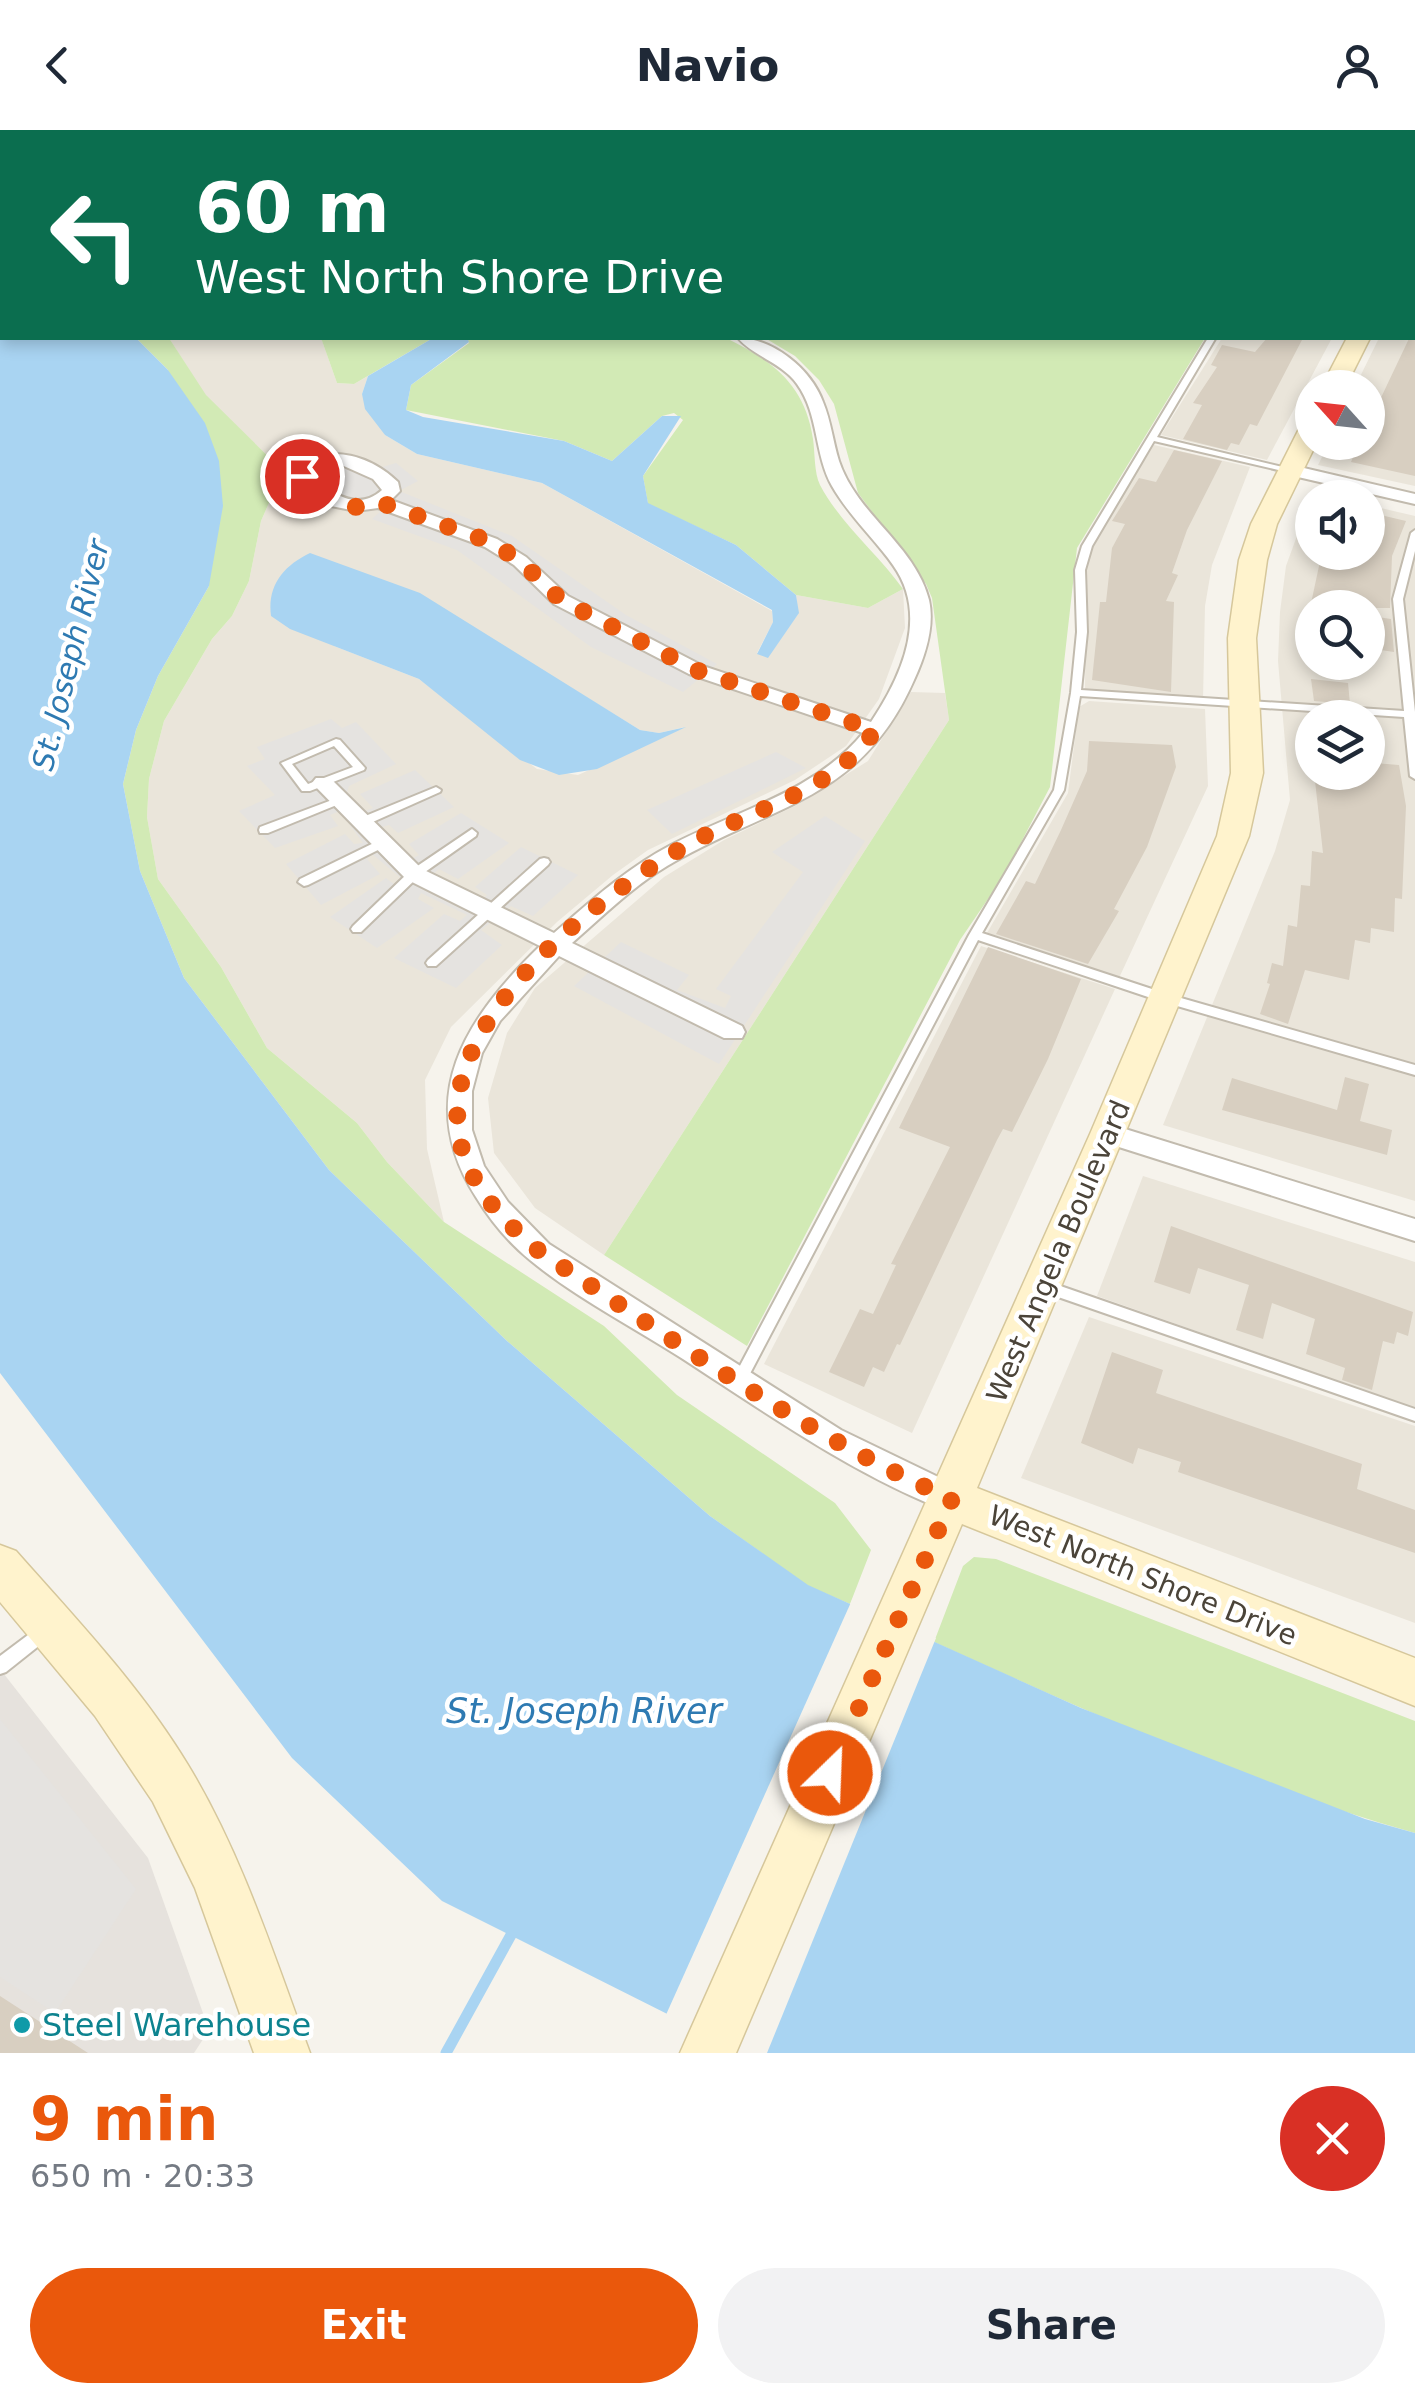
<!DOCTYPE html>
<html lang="en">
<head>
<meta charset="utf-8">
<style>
	:root { --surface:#fff; --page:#f2f2f3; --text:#1f2937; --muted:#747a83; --accent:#ea580c }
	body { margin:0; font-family:"DejaVu Sans",sans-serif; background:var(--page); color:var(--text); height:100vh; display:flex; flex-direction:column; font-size:38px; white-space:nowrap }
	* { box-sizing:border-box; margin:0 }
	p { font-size:32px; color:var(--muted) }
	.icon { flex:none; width:55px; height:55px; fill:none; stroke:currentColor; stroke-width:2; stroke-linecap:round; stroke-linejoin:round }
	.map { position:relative; height:1923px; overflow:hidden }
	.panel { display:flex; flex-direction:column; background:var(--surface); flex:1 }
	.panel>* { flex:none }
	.top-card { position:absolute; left:0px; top:0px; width:1415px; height:210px; box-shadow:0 5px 15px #0003; background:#0b6e4f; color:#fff; overflow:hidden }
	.needle { width:65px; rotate:297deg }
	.fabs { position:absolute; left:1295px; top:240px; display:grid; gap:20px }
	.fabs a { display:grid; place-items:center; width:90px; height:90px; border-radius:50%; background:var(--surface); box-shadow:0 5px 15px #0003; font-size:50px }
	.pin { position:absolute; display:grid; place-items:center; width:85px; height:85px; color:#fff; margin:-42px; border:5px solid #fff; border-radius:50%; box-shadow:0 2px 10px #0007 }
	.me { position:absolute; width:110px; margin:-55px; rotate:24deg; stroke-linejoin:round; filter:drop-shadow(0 0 8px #0008) }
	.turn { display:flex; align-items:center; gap:35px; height:210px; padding:0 30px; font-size:45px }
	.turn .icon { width:130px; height:130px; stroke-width:2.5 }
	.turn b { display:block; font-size:70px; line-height:85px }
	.round { display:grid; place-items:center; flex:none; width:105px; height:105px; border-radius:52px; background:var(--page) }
	.headline { display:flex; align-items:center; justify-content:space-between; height:170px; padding:0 30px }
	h1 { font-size:60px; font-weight:600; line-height:75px; color:var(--accent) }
	.action { display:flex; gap:20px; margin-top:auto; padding:20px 30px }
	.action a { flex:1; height:115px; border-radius:60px; background:var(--accent); color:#fff; font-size:40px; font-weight:600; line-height:115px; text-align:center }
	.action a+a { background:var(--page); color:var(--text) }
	header { display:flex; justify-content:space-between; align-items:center; height:130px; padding:0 30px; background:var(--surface); font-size:45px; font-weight:600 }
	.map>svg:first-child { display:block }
	.residential { fill:#eae5da; fill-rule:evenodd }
	.industrial { fill:#e6e2dd }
	.green { fill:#d2eab5 }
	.parking { fill:#e5e3e0 }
	.water { fill:#a9d4f2 }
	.pier { fill:#f6f3ec }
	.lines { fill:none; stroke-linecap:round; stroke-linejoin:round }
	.stream { stroke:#a9d4f2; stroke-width:11 }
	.building { fill:#d8cfc1 }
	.lane-casing { stroke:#c2bbae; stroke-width:4 }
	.street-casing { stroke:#c2bbae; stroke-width:4 }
	.secondary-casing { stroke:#d6c79b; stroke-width:3 }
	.lane { fill:#fff; fill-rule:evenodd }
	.street { fill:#fff; fill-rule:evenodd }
	.secondary { fill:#fff3cd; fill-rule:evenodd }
	.route { stroke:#ea580c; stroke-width:18; stroke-dasharray:0 32.4 }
	.culture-dot { fill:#0f9aa8; stroke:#fff; stroke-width:4 }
	.labels { text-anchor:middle; stroke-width:9; stroke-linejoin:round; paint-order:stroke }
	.street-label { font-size:28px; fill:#4b4439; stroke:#fff }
	.water-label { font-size:30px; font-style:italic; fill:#2e7ab2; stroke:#fff }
	.near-culture-label { font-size:32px; fill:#0d838f; stroke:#fff; text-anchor:start }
	.near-water-label { font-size:35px; font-style:italic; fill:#2e7ab2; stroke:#fff }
</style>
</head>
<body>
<header><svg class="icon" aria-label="back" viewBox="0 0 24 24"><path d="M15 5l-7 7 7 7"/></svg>Navio<svg class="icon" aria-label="person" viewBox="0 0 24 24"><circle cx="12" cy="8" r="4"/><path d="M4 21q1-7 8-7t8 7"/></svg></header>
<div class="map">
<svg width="1415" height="1923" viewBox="0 0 1415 1923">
	<rect width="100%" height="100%" fill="#f6f3ec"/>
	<g class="residential">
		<polygon points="1415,132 1415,356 1318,335 1329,313 1368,312 1368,258 1355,257 1379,208 1412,208"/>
		<path d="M169,208H321L337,253L354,254L368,246L362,264L385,305L417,324L542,353L772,481L773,492L757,523L768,527L798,484L796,465L868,478L903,459L905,498L879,569L846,616L795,650L648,720L613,745L557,792L451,897L425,950L427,1019L444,1092L387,1032L357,993L267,918L221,837L158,749L147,687L149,649L164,591L212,509L232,486L249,451L261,391L283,341L205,265ZM334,516L516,524L640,600L659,603L685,597L578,645L537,639L419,549Z"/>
		<polygon points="1222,208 1332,208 1267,330 1161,305"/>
		<polygon points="1154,315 1250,337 1212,435 1205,476 1203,570 1085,560 1086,442 1091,416"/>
		<path d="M1313,362L1335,367L1312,368V422H1368V375L1415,386V1071L1163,995L1275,721L1290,670L1278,531L1280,482L1286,436ZM1312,478H1368V532H1312ZM1312,588H1368V642H1312Z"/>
		<polygon points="911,562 945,563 949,590 604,1125 535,1078 494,1023 488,968 507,903 535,858 664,747 724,710 799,674 868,631"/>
		<polygon points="1089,571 1205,579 1208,656 1119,848 987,803 1068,663 1079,577"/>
		<polygon points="981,816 1115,859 912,1303 764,1234"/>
		<polygon points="1143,1046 1415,1132 1415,1278 1097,1166"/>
		<polygon points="1089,1187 1415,1296 1415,1493 1021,1348"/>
	</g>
	<polygon class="industrial" points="0,1539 148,1728 209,1900 194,1923 0,1923"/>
	<g class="green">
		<polygon points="136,208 169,208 206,265 283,341 261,391 249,451 232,486 212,509 164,591 149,649 147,687 158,749 221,837 267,918 357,993 387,1032 444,1092 604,1196 677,1265 835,1373 871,1420 850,1474 808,1456 710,1386 507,1211 329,1040 184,848 140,741 123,654 136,600 158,546 209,456 168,240"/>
		<polygon points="321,208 433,208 354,254 337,253"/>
		<path d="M467,208H726C773,231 805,255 813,309C815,322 814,343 820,355C840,393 878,424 903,459L868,478L796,465L736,415L648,374L643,346L683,290L674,283L662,286L612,331L564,311L406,280L411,255L469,213Z"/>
		<polygon points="765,208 1205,208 1077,418 1050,657 1003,747 960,810 747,1216 604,1125 949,590 932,468 926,454 858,363 834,274 819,250 795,226"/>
		<path d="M974,1427L996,1429L1415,1591V1703C1255,1658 1086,1581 934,1512L963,1436Z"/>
	</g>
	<g class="parking">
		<polygon points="347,323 379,338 396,333 418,351 399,361 512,406 626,485 717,534 683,562 591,517 457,420 372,389 380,382 377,379 334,379 298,352 294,343 303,332 324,324"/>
		<polygon points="331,589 342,598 356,592 396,634 349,656 347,662 365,681 373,678 360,664 415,640 454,677 398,703 389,695 382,697 411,729 419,725 409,714 461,683 509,713 458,749 439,739 432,745 482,771 487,765 475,757 521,717 578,745 533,786 511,776 481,800 502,815 456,858 394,828 444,784 460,791 467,785 421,763 418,769 434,778 377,818 330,787 386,748 399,758 407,753 372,724 367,729 380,744 321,775 286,734 345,704 354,714 363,713 340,681 330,685 338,696 275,718 239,681 275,665 247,636 265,629 257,617"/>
		<polygon points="776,622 806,638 672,704 647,680"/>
		<polygon points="825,686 865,711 719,934 574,856 621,812 689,845 677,860 725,878 731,866 716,859 803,742 772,722"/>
		<polygon points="0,1589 136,1759 55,1883 0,1847"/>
	</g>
	<g class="water">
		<polygon points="0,0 111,2 2,2 2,208 136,208 168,240 205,293 219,331 223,376 209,456 158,546 136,600 123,654 140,741 184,848 329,1040 507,1211 710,1386 808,1455 1081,1578 1365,1689 1415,1703 1415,1923 745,1923 442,1771 292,1628 0,1243"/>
		<polygon points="433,208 467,208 469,212 411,255 406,280 423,287 564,311 612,331 662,286 681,286 643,346 648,373 736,415 796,465 799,483 768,528 757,524 773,492 772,480 542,353 417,324 385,305 365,279 362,264 368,246"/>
		<path d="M310,423L420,463L640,600L659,603L686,597L597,639L559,645L520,630L419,549L290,499L271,486C267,456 283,436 310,423Z"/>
	</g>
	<polygon class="pier" points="852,1470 936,1508 767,1923 734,1923 665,1887"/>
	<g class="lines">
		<polyline class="stream" points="446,1923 511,1805"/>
	</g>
	<g class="building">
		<polygon points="1415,196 1415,346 1351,332 1360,312 1368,312 1368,295"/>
		<polygon points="1267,208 1303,208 1257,296 1250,294 1239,315 1231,313 1227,320 1183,309 1202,275 1193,273 1217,237 1211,235 1222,215 1255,222"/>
		<polygon points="1174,320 1222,331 1187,400 1172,443 1178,445 1166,471 1174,472 1171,562 1092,550 1100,472 1106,472 1112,418 1125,394 1112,391 1139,348 1156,352"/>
		<polygon points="1368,382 1406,391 1392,426 1390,478 1310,478 1322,422 1368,422"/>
		<polygon points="1371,486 1391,489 1394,522 1374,519"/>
		<polygon points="1311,549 1348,553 1350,574 1314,571"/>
		<polygon points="1089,611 1172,615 1176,637 1147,717 1114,779 1119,781 1088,834 996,804 1026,751 1035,754 1061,700 1087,641"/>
		<polygon points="1374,633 1399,635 1406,676 1402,769 1395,768 1394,802 1371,798 1370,813 1355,810 1349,850 1305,840 1288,894 1260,884 1270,854 1267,853 1272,833 1283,836 1288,795 1297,797 1301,755 1310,756 1312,721 1323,723 1314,642 1375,642"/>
		<polygon points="988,817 1081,849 1048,929 1012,1002 1003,999 997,1010 900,1215 897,1214 884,1242 873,1237 864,1257 829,1242 860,1179 873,1184 896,1135 891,1134 950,1017 899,998"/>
		<polygon points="1345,947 1369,954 1360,991 1392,1000 1387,1025 1222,980 1232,948 1337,980"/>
		<polygon points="1171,1096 1413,1182 1408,1206 1397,1202 1394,1214 1383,1211 1372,1260 1342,1250 1345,1238 1306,1224 1315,1189 1272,1173 1263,1209 1236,1200 1249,1155 1198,1138 1190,1164 1154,1152"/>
		<polygon points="1112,1222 1163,1240 1156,1263 1362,1334 1357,1359 1415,1380 1415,1423 1178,1342 1181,1332 1138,1318 1133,1334 1081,1313"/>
		<polygon points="0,1866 88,1923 0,1923"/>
	</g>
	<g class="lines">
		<defs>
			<g id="lane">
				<polygon points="1208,208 1215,209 1157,307 1295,340 1291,343 1154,311 1092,416 1085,440 1087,502 1081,560 1404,581 1393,469 1411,403 1415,400 1415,421 1403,469 1415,582 1415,649 1410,646 1404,587 1080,566 1064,660 982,803 1167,864 1415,935 1415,945 1160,871 978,810 744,1255 739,1257 734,1255 732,1251 734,1247 969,805 1054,660 1071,563 1077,502 1075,440 1082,416"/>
				<path d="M336,609L340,610L365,638L364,640L310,661H302L281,633ZM334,616L353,637L308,654L292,634Z"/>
				<polygon points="436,657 441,660 440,662 366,695 358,695 357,692 358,689"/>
				<polygon points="340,667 345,670 344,672 268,703 260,703 259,700 260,697"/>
				<polygon points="472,699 477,703 476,706 418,747 361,802 353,802 351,799 353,796 410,741"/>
				<polygon points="382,709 387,713 386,716 308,755 304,756 298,752 300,749"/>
				<polygon points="544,728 548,729 550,732 548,735 436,836 428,836 426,833 428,830 540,729"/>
				<polygon points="1046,1151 1415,1279 1415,1291 1041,1161 1039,1157 1041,1153"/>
				<polygon points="44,1493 50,1495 52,1501 50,1507 6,1542 0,1544 0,1526"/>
			</g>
			<g id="street">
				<rect x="1412" y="35" width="3" height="8"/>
				<rect x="1412" y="108" width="3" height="8"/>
				<path d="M738,208C773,208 811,239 823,272C831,291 833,312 839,331C857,385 915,415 929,470C935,497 925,526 914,550C860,673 769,675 667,736C632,757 603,786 572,813L742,896L745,902L742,908H724L559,826L500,891L482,923L472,961V1000L484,1036L508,1072L549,1114L841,1300L963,1359L967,1369L963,1379L952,1383C855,1346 769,1285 683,1229C633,1197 576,1168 530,1130C509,1113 490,1090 476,1067C413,968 465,889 540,816L406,749L312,653L316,648H330L422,739L554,803C591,771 627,738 671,715C736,681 815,662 863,603L689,544L554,474L514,435L485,417L378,378L356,381L331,376L293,346L299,334C332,314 371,326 398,352L400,361L391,370L497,409L526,427L568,466L703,536L871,592C902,546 929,485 893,435C874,408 849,386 832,356C814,324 819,284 797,254C782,233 753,226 738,208ZM337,333L373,349L382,360C358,382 331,364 311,345L322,335Z"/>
				<polygon points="1291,335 1415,364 1415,374 1285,344 1282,340"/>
				<polygon points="1109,994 1415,1089 1415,1111 1100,1011 1096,1004 1100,997"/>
			</g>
			<g id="secondary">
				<polygon points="1347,208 1370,208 1345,258 1321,258"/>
				<polygon points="1312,290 1312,312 1317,312 1277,394 1267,430 1256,508 1263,643 1249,706 977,1358 1415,1528 1415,1576 962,1394 736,1923 680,1923 1090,1004 1217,706 1231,643 1228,508 1239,430 1251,394 1300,297"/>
				<path d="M0,1415L16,1421C77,1490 141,1557 188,1635C242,1724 274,1826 310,1923H254L195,1758L153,1672L95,1586L0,1472Z"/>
			</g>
		</defs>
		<use href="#lane" class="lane-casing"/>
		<use href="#street" class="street-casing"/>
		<use href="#secondary" class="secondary-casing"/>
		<use href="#lane" class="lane"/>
		<use href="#street" class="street"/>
		<use href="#secondary" class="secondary"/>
	</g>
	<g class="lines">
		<path class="route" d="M302,346L324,368L341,376L360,377L379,372L491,412L520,431L561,470L696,540L875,600C833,662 754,678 691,713C595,766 411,908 468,1035C483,1071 511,1097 540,1122C673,1209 805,1305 952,1369L830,1643"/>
	</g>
	<circle class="culture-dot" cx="22" cy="1895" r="10"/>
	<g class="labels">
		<g class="street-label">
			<text transform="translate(1058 1121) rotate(-67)" y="10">West Angela Boulevard</text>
			<text transform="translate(1143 1445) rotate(22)" y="10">West North Shore Drive</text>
		</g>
		<g class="water-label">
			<text transform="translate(71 525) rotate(-76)" y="10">St. Joseph River</text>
		</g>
		<g class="near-culture-label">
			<text x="42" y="1906">Steel Warehouse</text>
		</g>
		<g class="near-water-label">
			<text x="584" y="1593">St. Joseph River</text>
		</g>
	</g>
</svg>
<div class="fabs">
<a><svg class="needle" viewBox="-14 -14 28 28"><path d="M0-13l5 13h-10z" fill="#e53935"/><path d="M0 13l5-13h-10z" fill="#747a83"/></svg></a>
<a><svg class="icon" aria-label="sound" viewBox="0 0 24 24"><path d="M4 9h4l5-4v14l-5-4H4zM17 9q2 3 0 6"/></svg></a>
<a><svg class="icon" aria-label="search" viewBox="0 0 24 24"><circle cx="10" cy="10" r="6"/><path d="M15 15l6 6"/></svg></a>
<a><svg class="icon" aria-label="layers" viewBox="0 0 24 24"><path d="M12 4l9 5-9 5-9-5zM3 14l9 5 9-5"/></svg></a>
</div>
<div class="pin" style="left:302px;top:346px;background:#d93025"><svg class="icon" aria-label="arrive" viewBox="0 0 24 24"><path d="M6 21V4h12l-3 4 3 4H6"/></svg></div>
<svg class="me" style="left:830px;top:1643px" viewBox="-20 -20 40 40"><circle r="17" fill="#ea580c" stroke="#fff" stroke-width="3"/><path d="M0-11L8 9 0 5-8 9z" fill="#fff"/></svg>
<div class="top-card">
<div class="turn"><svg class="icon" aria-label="left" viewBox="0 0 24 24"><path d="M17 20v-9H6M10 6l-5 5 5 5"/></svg><div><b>60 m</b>West North Shore Drive</div></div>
</div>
</div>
<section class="panel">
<div class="headline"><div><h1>9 min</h1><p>650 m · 20:33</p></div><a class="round" style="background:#d93025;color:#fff"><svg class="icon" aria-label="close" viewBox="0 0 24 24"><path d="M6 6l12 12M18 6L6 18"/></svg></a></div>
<div class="action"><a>Exit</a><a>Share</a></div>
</section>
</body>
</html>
